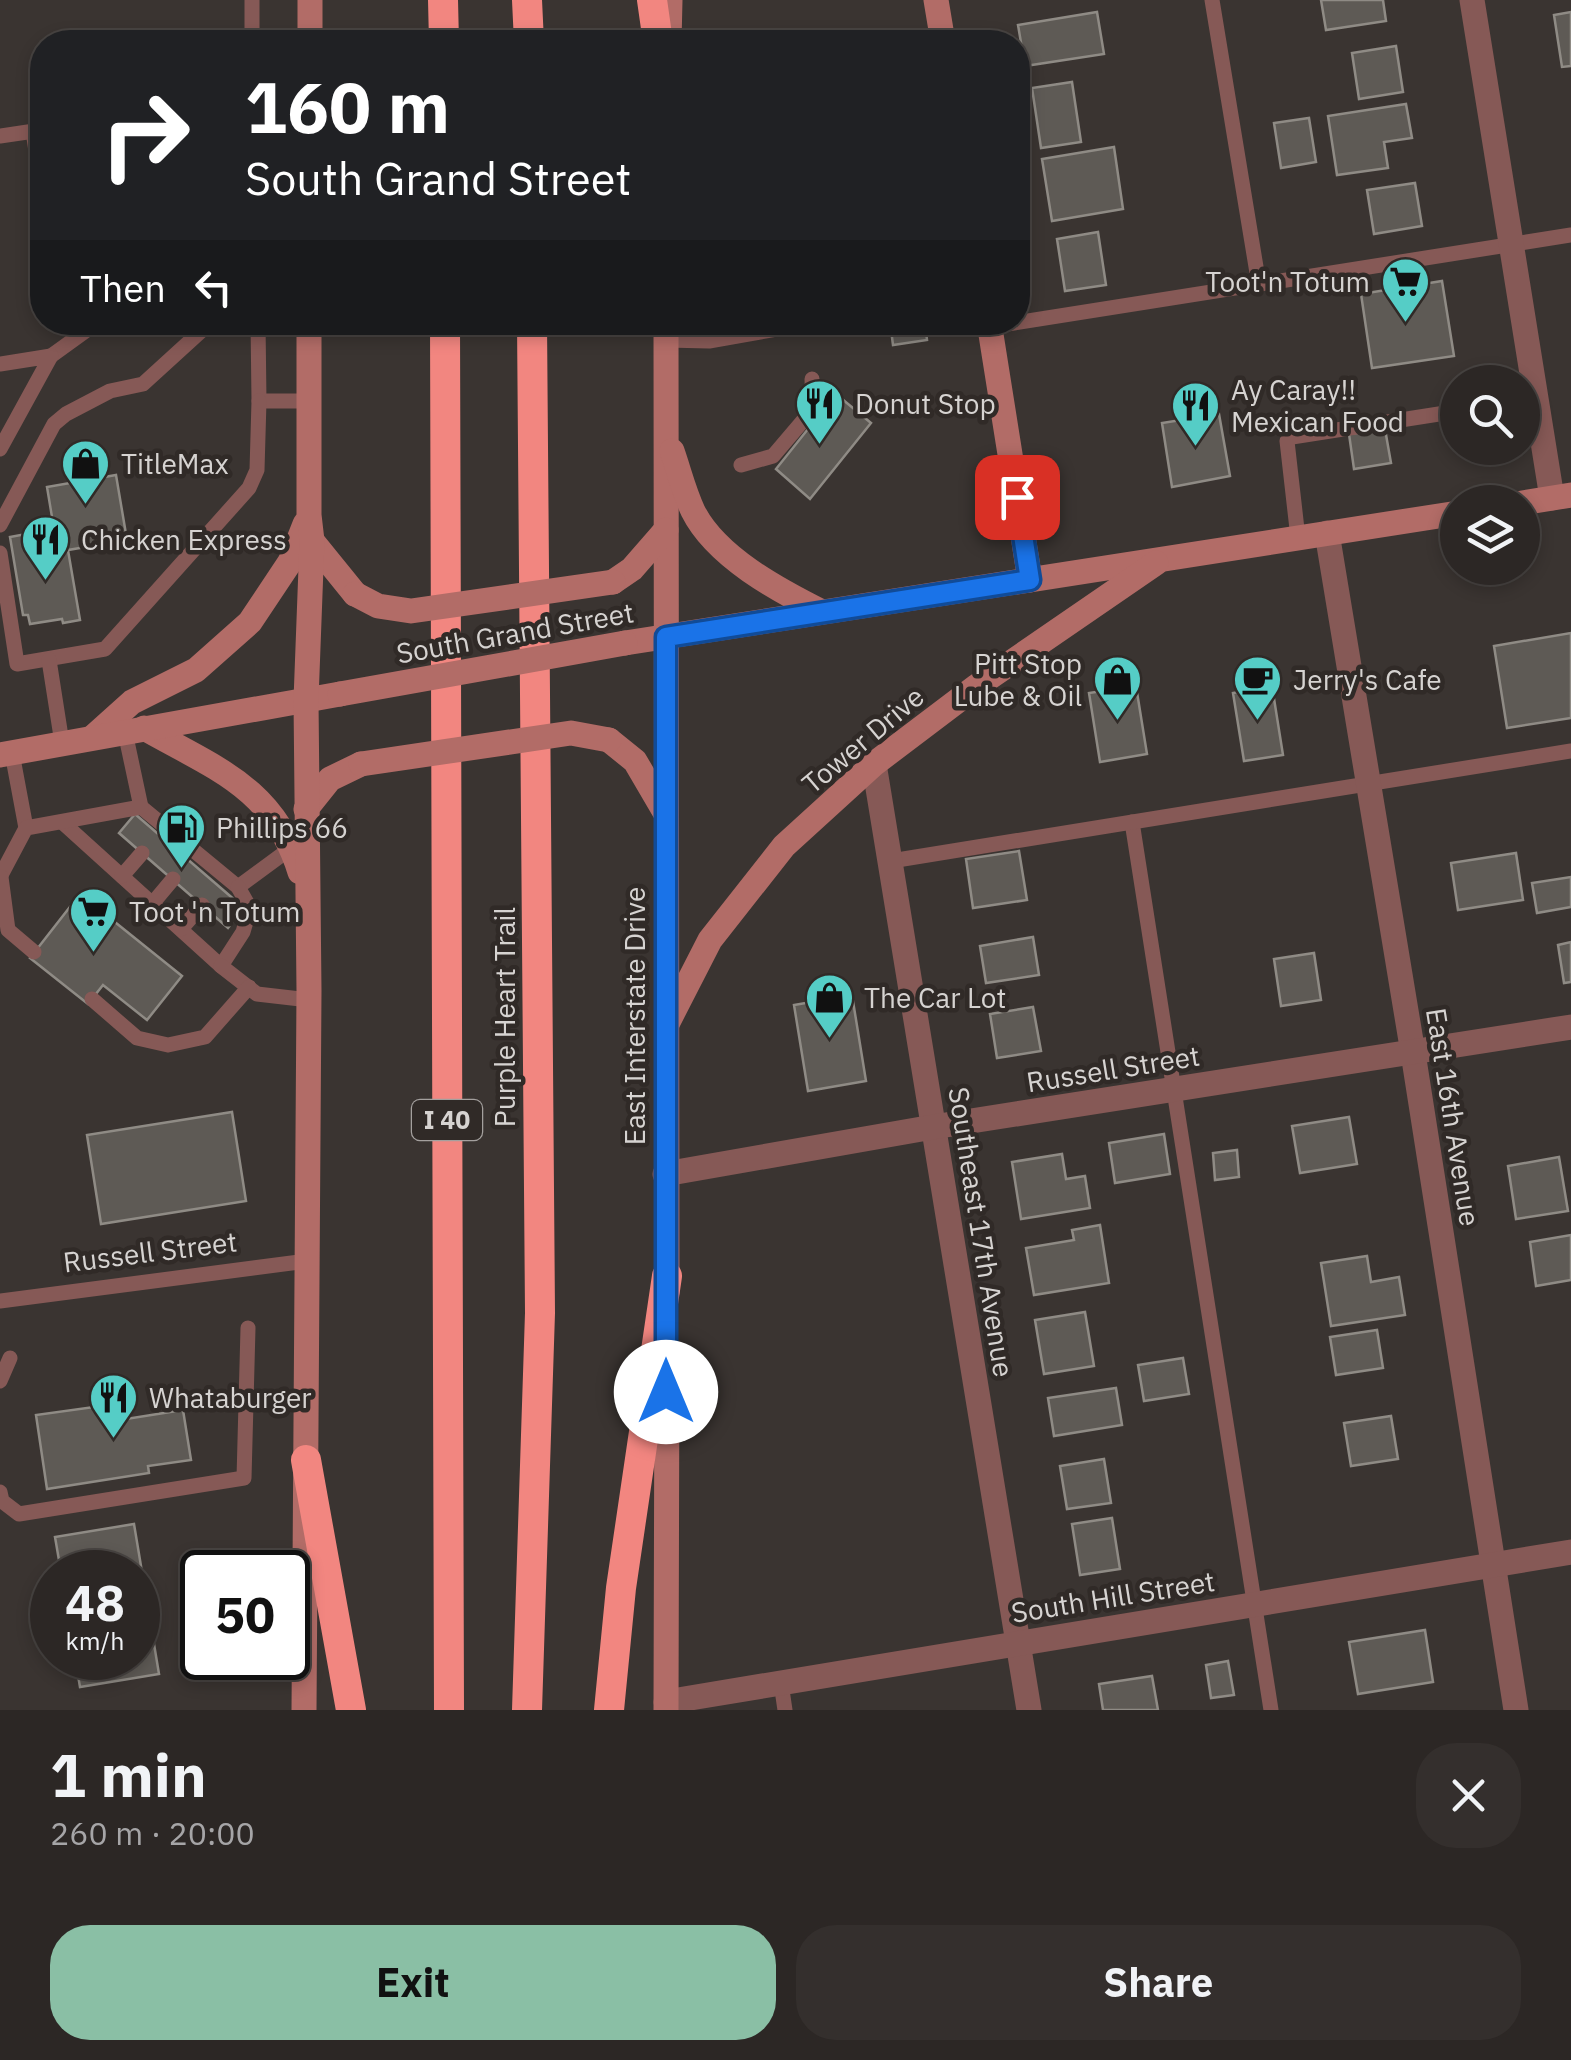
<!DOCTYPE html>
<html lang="en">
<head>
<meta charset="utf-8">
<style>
	:root { --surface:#2c2725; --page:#342f2d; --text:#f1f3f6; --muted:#a6a5a7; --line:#484442; --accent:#8abfa5 }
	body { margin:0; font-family:"IBM Plex Sans",sans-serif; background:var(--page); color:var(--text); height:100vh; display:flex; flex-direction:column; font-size:38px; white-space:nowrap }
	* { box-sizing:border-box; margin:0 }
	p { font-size:32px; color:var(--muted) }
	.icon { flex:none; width:55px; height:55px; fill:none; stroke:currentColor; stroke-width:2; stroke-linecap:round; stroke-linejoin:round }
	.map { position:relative; height:1710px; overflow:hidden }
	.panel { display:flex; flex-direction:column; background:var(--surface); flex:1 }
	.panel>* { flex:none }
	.guide { position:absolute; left:30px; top:30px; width:1000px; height:305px; border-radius:40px; box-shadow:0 5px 15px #0003,0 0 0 2px var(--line); background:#202124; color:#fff; overflow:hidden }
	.tools { position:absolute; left:1440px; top:365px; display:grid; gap:20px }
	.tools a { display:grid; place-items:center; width:100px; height:100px; border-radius:50%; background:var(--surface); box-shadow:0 5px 15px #0003,0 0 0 2px var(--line); font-size:50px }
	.speed { position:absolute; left:30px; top:1550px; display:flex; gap:20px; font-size:50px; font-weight:700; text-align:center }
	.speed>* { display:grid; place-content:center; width:130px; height:130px; border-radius:50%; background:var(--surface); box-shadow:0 5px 15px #0003,0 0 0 2px var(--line); line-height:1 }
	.speed small { font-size:25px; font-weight:400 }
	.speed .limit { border:5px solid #111; border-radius:15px; background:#fff; color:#111 }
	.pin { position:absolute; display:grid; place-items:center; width:85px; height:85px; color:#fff; margin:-42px; border-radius:20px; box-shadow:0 5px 15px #0006 }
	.me { position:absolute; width:110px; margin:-55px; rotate:0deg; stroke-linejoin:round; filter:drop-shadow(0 0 8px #0008) }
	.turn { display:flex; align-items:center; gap:35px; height:210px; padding:0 50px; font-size:45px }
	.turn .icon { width:130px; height:130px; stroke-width:2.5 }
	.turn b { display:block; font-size:70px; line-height:85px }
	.then { display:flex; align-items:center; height:95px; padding:0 50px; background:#0003; gap:20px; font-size:38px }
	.round { display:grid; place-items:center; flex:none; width:105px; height:105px; border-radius:40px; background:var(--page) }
	.head { display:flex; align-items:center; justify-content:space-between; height:170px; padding:0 50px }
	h1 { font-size:60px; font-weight:700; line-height:75px }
	.cta { display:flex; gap:20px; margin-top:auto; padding:20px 50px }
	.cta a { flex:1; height:115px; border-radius:40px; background:var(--accent); color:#111; font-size:40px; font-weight:700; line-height:115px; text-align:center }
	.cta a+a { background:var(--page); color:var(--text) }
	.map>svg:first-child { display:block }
	.building { fill:#5e5a55; stroke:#8f8b85; stroke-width:2.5 }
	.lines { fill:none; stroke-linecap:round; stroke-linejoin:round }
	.lane { stroke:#865956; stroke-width:15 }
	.street { stroke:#865956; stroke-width:25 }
	.secondary { stroke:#b26c67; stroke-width:25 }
	.highway { stroke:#f28680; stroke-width:30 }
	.secondary-bridge { stroke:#b26c67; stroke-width:25 }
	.route-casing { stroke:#114b97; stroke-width:25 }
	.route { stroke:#1a73e8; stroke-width:18 }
	.labels { text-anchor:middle; stroke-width:9; stroke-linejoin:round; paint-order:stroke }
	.shield { fill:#302a27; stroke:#a4a09e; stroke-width:2.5 }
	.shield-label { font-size:25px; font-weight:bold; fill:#d6d3d1 }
	.poi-label { font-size:28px; fill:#d6d3d1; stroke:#302a27; text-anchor:start }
	.street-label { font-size:28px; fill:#d6d3d1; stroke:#302a27 }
</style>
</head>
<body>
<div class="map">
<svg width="1571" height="1710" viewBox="0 0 1571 1710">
	<rect width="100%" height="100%" fill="#3a3431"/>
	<g class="building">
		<polygon points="1321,0 1383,0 1386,21 1326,30"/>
		<polygon points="1097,12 1104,54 1025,66 1018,25"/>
		<polygon points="1571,12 1571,66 1562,67 1554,15"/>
		<polygon points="1396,46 1403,92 1359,99 1352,53"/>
		<polygon points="1072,82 1081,142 1041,148 1032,88"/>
		<polygon points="1406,104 1412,138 1384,142 1388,168 1337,175 1328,116"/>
		<polygon points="1309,118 1316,162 1281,168 1274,123"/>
		<polygon points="1114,147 1123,209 1052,221 1042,159"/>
		<polygon points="1415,183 1422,226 1374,234 1367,190"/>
		<polygon points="1098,232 1106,285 1065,291 1057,239"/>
		<polygon points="1442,281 1454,356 1372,368 1361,294"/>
		<polygon points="890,322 925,322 927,340 893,345"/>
		<polygon points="836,394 871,423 810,499 776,469"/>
		<polygon points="1219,414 1230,476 1172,487 1162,423"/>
		<polygon points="1385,429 1391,463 1354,469 1349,434"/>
		<polygon points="116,475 127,540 68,550 64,527 54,529 47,487"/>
		<polygon points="64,527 80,620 63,623 62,619 30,624 28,615 23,615 10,537"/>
		<polygon points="1571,633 1571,718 1507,728 1494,646"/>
		<polygon points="1136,686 1147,754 1100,762 1089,693"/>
		<polygon points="1272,686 1283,755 1244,761 1233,693"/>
		<polygon points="135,814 244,908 228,928 119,833"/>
		<polygon points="1019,851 1027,900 973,908 966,859"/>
		<polygon points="1516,853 1523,900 1458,910 1451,863"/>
		<polygon points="1571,877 1571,907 1537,913 1532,883"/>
		<polygon points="80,894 182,976 147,1020 103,985 88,1004 30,958"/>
		<polygon points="1033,937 1039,975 986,983 980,946"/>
		<polygon points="1571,942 1571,982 1564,983 1558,945"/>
		<polygon points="1314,953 1321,1000 1281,1006 1274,959"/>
		<polygon points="852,995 866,1081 808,1091 794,1005"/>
		<polygon points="1033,1007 1041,1051 997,1058 990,1014"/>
		<polygon points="232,1112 246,1201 101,1224 87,1135"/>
		<polygon points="1349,1117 1357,1164 1300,1173 1292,1126"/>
		<polygon points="1164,1134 1170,1174 1115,1183 1109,1143"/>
		<polygon points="1237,1150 1239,1177 1215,1180 1213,1153"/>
		<polygon points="1062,1154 1066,1179 1085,1176 1090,1208 1021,1219 1012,1162"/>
		<polygon points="1559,1157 1568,1211 1516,1219 1508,1166"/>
		<polygon points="1100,1225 1109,1283 1034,1295 1026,1248 1074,1240 1072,1230"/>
		<polygon points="1571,1235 1571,1280 1536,1286 1530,1242"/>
		<polygon points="1367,1256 1371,1282 1399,1277 1405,1315 1331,1326 1321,1263"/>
		<polygon points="1085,1312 1094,1366 1044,1374 1035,1320"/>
		<polygon points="1377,1330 1383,1368 1336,1375 1330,1337"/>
		<polygon points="1183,1358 1189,1394 1144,1401 1138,1365"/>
		<polygon points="1116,1388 1122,1425 1054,1436 1048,1398"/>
		<polygon points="101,1406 120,1420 183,1410 191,1460 148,1466 149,1473 47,1489 36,1415"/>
		<polygon points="1391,1416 1398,1459 1351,1466 1344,1423"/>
		<polygon points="1104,1459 1111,1503 1067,1509 1060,1466"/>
		<polygon points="1112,1518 1120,1569 1080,1575 1072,1524"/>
		<polygon points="134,1524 159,1674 80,1687 75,1658 138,1658 138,1572 61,1572 55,1537"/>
		<polygon points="1425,1630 1433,1682 1358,1694 1349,1642"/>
		<polygon points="1228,1661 1234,1695 1211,1698 1206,1665"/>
		<polygon points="1152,1676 1158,1710 1103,1710 1099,1684"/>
	</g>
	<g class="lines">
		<g class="lane">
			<polyline points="1212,0 1259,285"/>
			<polyline points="252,42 252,0"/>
			<polyline points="33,131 42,193"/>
			<polyline points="0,136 41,130"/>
			<polyline points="258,322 259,401 310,401"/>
			<polyline points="989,327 1571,235"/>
			<polyline points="666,340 709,341 817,322"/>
			<polyline points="51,356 98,322"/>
			<polyline points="0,364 51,356 0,449"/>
			<polyline points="741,465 773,456 813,409 812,379"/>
			<polyline points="0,525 54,424 66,414 110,391 143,384 211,322"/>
			<polyline points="1298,538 1287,441 1292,437 1458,411"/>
			<polyline points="0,553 17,664 105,649 249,488 257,470 259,401"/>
			<polyline points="49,660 62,743"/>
			<polyline points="12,753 26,828"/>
			<polyline points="141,807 238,887 291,848"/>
			<polyline points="62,822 221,966 243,932 250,908 238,887"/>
			<polyline points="1132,822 1271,1710"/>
			<polyline points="891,861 1571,751"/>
			<polyline points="122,876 142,853"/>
			<polyline points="0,877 26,828 141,807 125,732"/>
			<polyline points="1,877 8,930 34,952"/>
			<polyline points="152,904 173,879"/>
			<polyline points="181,929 202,905"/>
			<polyline points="221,966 257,994 309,1000"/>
			<polyline points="92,999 137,1038 168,1045 205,1037 249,987"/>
			<polyline points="0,1301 307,1261"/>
			<polyline points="0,1381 10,1358"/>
			<polyline points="0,1492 2,1501 19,1514 244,1478 248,1328"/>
			<polyline points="781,1683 785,1710"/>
		</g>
		<g class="street">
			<polyline points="1472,0 1552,498"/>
			<polyline points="1327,533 1413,1053 1516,1710"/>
			<polyline points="874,764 1029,1710"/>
			<polyline points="665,1174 933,1127 1571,1027"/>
			<polyline points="666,1702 1571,1552"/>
		</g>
		<g class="secondary">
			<polyline points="936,0 943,42"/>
			<polyline points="310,42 310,0"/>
			<polyline points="669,42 670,0"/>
			<polyline points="666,322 667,1292"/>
			<polyline points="989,322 1030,580"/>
			<path d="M672,451C679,471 684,492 693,511C716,557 778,590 822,612"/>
			<polyline points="1522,503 1571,495"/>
			<polyline points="312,541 355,594"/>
			<polyline points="613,582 632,569 666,530"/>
			<polyline points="625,643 1458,513"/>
			<path d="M144,728C214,768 274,787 300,872"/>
			<polyline points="93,737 132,702 196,670 250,622 290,562 305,524"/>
			<polyline points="609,740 635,761 666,814"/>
			<polyline points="0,755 340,694"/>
			<polyline points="306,809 330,779 361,764"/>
			<polyline points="668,1022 710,940 784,846 874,764 977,686 1156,563"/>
			<polyline points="304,1710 309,991 306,700 312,541 309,515 309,322"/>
			<polyline points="666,1710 667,1347"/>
		</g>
		<g class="highway">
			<polyline points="443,0 444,42"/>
			<polyline points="527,0 529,42"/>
			<polyline points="652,0 658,42"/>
			<polyline points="445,322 449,1710"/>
			<polyline points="306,1460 351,1710"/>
			<polyline points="527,1710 540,1313 532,322"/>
			<polyline points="609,1710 621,1588 667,1276"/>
		</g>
		<g class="secondary-bridge">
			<polyline points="355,594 378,606 411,611 613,582"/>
			<polyline points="340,694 625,643"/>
			<polyline points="361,764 571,733 609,740"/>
		</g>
	</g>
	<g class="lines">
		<defs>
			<polyline id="route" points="666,1392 666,637 1030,580 1017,497"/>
		</defs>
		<use href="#route" class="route-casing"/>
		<use href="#route" class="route"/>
	</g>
	<defs>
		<symbol id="supermarket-pin" viewBox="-11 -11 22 30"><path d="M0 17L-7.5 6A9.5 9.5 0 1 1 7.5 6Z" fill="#55cdc6" stroke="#302a27"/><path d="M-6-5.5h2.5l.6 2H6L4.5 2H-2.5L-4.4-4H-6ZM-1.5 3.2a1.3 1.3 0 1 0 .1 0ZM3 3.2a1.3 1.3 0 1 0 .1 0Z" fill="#111"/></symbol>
		<symbol id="restaurant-pin" viewBox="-11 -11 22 30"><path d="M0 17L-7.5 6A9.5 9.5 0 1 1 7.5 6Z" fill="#55cdc6" stroke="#302a27"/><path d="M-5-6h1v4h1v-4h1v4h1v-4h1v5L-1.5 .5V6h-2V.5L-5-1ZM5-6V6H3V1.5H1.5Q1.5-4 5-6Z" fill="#111"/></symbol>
		<symbol id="shop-pin" viewBox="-11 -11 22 30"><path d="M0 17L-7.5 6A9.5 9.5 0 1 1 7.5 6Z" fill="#55cdc6" stroke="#302a27"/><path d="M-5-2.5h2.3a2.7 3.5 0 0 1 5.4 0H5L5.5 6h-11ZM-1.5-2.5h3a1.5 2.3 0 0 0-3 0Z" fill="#111"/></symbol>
		<symbol id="cafe-pin" viewBox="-11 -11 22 30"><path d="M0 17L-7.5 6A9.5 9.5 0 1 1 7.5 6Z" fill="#55cdc6" stroke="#302a27"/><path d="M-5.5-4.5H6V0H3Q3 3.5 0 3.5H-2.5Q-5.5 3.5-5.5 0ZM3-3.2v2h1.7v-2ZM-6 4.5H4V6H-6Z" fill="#111"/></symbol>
		<symbol id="fuel-pin" viewBox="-11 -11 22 30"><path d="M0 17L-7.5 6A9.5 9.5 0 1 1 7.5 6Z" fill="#55cdc6" stroke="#302a27"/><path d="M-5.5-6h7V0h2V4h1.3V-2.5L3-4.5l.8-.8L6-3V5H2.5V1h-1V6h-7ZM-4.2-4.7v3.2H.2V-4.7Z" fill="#111"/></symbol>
	</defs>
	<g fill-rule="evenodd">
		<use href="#supermarket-pin" x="1378" y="254" width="55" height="75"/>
		<use href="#restaurant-pin" x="792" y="376" width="55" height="75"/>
		<use href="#restaurant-pin" x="1168" y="378" width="55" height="75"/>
		<use href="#shop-pin" x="58" y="436" width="55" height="75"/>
		<use href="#restaurant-pin" x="18" y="512" width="55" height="75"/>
		<use href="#shop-pin" x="1090" y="652" width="55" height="75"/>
		<use href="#cafe-pin" x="1230" y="652" width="55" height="75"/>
		<use href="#fuel-pin" x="154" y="800" width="55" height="75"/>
		<use href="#supermarket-pin" x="66" y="884" width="55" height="75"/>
		<use href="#shop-pin" x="802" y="970" width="55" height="75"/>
		<use href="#restaurant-pin" x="86" y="1370" width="55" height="75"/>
	</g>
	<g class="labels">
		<rect class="shield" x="412" y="1100" width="70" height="40" rx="8"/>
		<g class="shield-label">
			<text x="447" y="1129">I 40</text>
		</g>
		<g class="poi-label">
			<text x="1370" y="292" text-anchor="end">Toot'n Totum</text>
			<text x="1231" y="400">Ay Caray!!<tspan x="1231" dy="32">Mexican Food</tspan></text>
			<text x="855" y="414">Donut Stop</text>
			<text x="121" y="474">TitleMax</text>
			<text x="81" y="550">Chicken Express</text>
			<text x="1082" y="674" text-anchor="end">Pitt Stop<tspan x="1082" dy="32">Lube &amp; Oil</tspan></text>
			<text x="1293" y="690">Jerry's Cafe</text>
			<text x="216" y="838">Phillips 66</text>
			<text x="129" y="922">Toot 'n Totum</text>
			<text x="864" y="1008">The Car Lot</text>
			<text x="149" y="1408">Whataburger</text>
		</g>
		<g class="street-label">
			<text transform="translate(515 633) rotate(-10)" y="10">South Grand Street</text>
			<text transform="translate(863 740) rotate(-40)" y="10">Tower Drive</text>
			<text transform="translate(635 1016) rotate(-90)" y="10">East Interstate Drive</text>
			<text transform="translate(505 1017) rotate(-90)" y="10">Purple Heart Trail</text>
			<text transform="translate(1113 1069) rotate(-9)" y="10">Russell Street</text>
			<text transform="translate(1453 1117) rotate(81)" y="10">East 16th Avenue</text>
			<text transform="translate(981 1232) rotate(81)" y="10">Southeast 17th Avenue</text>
			<text transform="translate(150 1252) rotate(-7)" y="10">Russell Street</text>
			<text transform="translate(1113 1597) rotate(-9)" y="10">South Hill Street</text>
		</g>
	</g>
</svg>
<div class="tools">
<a><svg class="icon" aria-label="search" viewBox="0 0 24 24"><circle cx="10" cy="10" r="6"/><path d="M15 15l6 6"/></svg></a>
<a><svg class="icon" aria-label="layers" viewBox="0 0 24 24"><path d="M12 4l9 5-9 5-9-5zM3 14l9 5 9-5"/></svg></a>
</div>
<div class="speed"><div>48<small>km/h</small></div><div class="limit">50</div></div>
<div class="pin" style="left:1017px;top:497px;background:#d93025"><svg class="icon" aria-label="arrive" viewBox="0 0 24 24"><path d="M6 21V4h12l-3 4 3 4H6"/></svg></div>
<svg class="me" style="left:666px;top:1392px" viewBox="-20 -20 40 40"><circle r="19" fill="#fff"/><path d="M0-13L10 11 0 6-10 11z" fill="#1a73e8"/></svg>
<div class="guide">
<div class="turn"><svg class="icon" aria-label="right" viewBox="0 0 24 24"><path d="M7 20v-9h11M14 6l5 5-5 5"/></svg><div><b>160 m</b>South Grand Street</div></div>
<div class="then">Then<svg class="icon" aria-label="left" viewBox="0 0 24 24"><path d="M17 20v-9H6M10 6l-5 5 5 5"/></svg></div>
</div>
</div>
<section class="panel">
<div class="head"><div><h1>1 min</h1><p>260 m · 20:00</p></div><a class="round"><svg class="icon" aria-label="close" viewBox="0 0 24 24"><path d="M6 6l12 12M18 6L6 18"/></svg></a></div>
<div class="cta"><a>Exit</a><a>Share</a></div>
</section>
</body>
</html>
